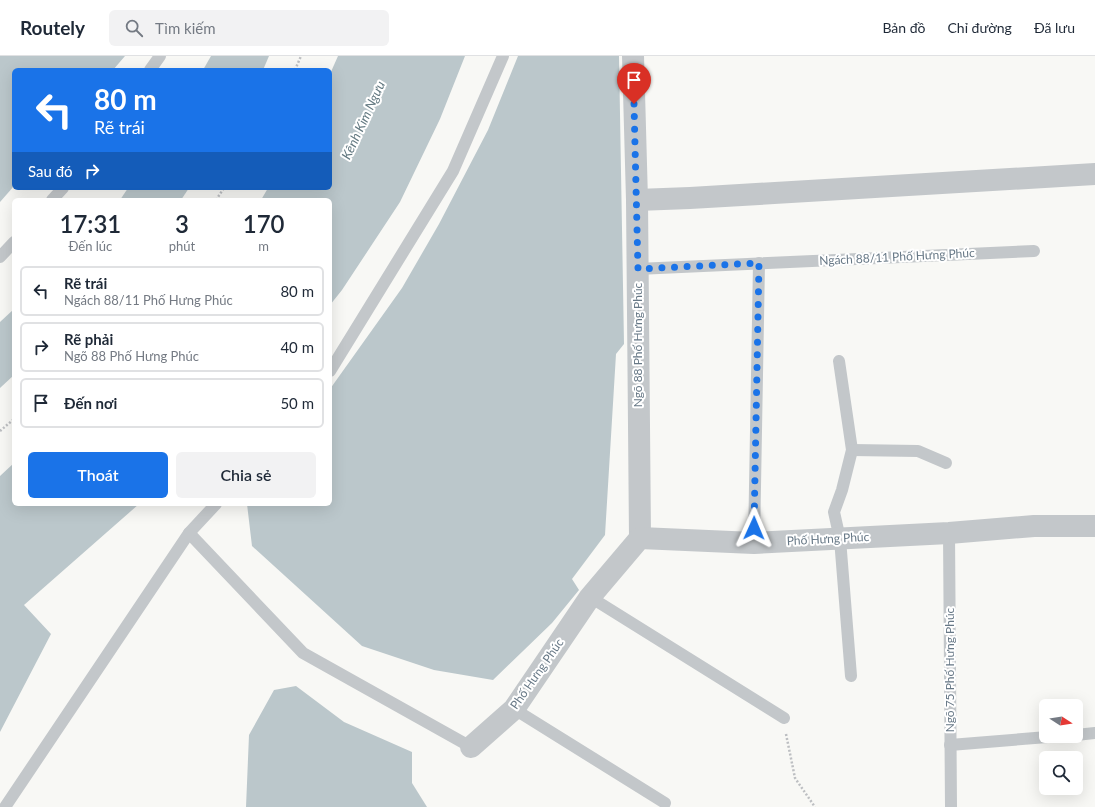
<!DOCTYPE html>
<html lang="vi">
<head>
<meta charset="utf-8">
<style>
	:root { --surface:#fff; --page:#f2f2f3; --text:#1f2937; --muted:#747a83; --line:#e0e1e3; --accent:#1a73e8 }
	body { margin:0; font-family:Lato,sans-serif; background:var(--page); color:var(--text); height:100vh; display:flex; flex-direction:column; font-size:15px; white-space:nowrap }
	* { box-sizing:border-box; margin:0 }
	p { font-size:13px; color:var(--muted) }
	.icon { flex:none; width:22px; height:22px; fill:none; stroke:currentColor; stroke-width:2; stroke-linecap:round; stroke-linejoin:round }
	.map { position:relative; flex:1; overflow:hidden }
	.sheet { position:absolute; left:12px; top:142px; width:320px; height:308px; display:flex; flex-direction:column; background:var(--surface); border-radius:6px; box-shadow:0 4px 16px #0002 }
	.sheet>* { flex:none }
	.top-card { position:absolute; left:12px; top:12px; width:320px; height:122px; border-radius:6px; box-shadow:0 4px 16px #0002; background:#1a73e8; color:#fff; overflow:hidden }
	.needle { width:26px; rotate:102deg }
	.tools { position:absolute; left:1039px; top:643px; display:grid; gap:8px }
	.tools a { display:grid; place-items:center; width:44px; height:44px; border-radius:6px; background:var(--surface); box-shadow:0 4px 16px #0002; font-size:20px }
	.pin { position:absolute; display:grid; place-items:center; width:34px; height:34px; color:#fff; margin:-41px -17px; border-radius:50% 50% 50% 0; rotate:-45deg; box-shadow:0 0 4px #0007 }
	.pin .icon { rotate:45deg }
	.me { position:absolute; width:44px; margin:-22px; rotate:1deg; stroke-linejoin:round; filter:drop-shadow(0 0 3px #0008) }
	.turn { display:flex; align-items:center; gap:14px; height:84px; padding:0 16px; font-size:18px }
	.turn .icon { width:52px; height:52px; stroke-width:2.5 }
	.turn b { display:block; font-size:28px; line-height:34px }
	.then { display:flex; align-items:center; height:38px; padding:0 16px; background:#0003; gap:8px; font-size:15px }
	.eta { display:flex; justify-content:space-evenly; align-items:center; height:68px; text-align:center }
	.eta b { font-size:24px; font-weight:600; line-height:28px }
	.button { display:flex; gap:8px; margin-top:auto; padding:8px 16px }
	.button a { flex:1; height:46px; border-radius:6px; background:var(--accent); color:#fff; font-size:16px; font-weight:600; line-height:46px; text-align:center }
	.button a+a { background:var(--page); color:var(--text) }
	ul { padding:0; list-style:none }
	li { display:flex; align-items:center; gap:12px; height:50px; margin:0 8px 6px; padding:0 8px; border:2px solid var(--line); border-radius:6px }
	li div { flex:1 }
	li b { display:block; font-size:15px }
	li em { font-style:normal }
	header { display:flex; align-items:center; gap:24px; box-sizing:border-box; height:56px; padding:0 20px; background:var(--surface); border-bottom:1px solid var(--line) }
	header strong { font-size:19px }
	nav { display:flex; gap:22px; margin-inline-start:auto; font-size:14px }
	.search { width:280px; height:36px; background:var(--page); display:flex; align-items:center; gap:10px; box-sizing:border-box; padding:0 14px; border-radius:6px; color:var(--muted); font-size:15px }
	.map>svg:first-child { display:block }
	.water { fill:#bbc7cb }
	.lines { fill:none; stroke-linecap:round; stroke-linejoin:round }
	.path { stroke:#bdbfc2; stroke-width:2.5; stroke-dasharray:2 2; stroke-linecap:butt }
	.service { stroke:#c3c7ca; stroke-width:12 }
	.minor { stroke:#c3c7ca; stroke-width:22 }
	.tertiary { stroke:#c3c7ca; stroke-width:22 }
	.route { stroke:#1a73e8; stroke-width:7; stroke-dasharray:0 12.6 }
	.labels { text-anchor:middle; stroke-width:4; stroke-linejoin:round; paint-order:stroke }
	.street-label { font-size:12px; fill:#677886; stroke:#fff }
	.water-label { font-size:13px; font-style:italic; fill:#637981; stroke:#fff }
</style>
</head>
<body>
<header>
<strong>Routely</strong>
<div class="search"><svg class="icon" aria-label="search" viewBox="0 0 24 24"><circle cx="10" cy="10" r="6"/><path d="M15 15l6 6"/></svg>Tìm kiếm</div>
<nav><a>Bản đồ</a><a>Chỉ đường</a><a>Đã lưu</a></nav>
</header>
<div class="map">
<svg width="1095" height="751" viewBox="0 0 1095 751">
	<rect width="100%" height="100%" fill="#f8f8f5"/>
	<g class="water">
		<polygon points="0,0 125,0 113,14 14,14 14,130 0,146"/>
		<polygon points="211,0 269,0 263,14 203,14"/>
		<polygon points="338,0 465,0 440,63 400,146 342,234 330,249 330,144 261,144 268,132 330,132 330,18"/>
		<polygon points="518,0 619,0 624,288 616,298 605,479 572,523 579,534 552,567 493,624 434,614 362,590 252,490 247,448 330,448 330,333 402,232 439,168 488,74"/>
		<polygon points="128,132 189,132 181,144 120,144"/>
		<polygon points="14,253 14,319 0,332 0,266"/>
		<polygon points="14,407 14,448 139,448 24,549 51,578 0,676 0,420"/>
		<polygon points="296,630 344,666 412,696 412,727 427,751 246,751 249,679 274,634"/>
	</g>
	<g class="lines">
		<g class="path">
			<polyline points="295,14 301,0"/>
			<polyline points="216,144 224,132"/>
			<polyline points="0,375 14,363"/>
			<polyline points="786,678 795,722 815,751"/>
		</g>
		<g class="service">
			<polyline points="150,14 160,0"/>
			<polyline points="52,144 63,132"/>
			<polyline points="0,201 14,186"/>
			<polyline points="637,213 1034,195"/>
			<polyline points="839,305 852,394 842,434 834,456 840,483 851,620"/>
			<polyline points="330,315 453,115 503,0"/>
			<polyline points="852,394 918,395 946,407"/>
			<polyline points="189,477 303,597 471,691"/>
			<polyline points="949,477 951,751"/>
			<polyline points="754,487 759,207"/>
			<polyline points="590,541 784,662"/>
			<polyline points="514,653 665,747"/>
			<polyline points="1076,679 1095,677"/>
			<polyline points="950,689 1060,680"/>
			<polyline points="5,751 189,477 216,448"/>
		</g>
		<g class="minor">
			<polyline points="633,0 637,144 640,482"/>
			<polyline points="637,144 690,142 1095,118"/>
		</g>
		<polyline class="tertiary" points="471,691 514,653 590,541 640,482 754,487 949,477 1034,470 1095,470"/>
	</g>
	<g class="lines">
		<polyline class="route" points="634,48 638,213 759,207 754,472"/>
	</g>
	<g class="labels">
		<g class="street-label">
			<text transform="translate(897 201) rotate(-3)" y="4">Ngách 88/11 Phố Hưng Phúc</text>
			<text transform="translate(638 289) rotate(-90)" y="4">Ngõ 88 Phố Hưng Phúc</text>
			<text transform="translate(828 483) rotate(-3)" y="4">Phố Hưng Phúc</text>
			<text transform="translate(950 614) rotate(-90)" y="4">Ngõ 75 Phố Hưng Phúc</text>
			<text transform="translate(537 618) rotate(-55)" y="4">Phố Hưng Phúc</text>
		</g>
		<g class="water-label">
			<text transform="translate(363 64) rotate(-65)" y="5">Kênh Kim Ngưu</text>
		</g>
	</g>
</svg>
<div class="tools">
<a><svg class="needle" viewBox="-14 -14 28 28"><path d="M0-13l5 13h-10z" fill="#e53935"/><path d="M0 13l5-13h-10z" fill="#747a83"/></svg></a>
<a><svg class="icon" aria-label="search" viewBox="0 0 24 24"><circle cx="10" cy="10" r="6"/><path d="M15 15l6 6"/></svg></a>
</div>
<div class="pin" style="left:634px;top:48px;background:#d93025"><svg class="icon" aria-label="arrive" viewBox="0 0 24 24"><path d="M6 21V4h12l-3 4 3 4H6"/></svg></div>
<svg class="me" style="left:754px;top:472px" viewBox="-20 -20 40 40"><path d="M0-17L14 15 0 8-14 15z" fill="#1a73e8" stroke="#fff" stroke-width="4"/></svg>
<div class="top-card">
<div class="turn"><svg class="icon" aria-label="left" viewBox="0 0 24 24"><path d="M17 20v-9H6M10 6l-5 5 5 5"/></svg><div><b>80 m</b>Rẽ trái</div></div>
<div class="then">Sau đó<svg class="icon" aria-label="right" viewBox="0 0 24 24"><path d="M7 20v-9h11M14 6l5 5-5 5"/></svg></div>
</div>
<section class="sheet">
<div class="eta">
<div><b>17:31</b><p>Đến lúc</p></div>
<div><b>3</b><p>phút</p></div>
<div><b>170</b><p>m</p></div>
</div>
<ul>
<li><svg class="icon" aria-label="left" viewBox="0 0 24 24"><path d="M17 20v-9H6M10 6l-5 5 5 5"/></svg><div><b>Rẽ trái</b><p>Ngách 88/11 Phố Hưng Phúc</p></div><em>80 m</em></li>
<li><svg class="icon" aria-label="right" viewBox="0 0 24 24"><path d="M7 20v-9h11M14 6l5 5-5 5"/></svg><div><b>Rẽ phải</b><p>Ngõ 88 Phố Hưng Phúc</p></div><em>40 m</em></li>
<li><svg class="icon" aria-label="arrive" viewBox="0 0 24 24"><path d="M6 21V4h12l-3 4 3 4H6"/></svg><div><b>Đến nơi</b></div><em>50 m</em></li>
</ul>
<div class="button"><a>Thoát</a><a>Chia sẻ</a></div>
</section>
</div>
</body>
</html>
